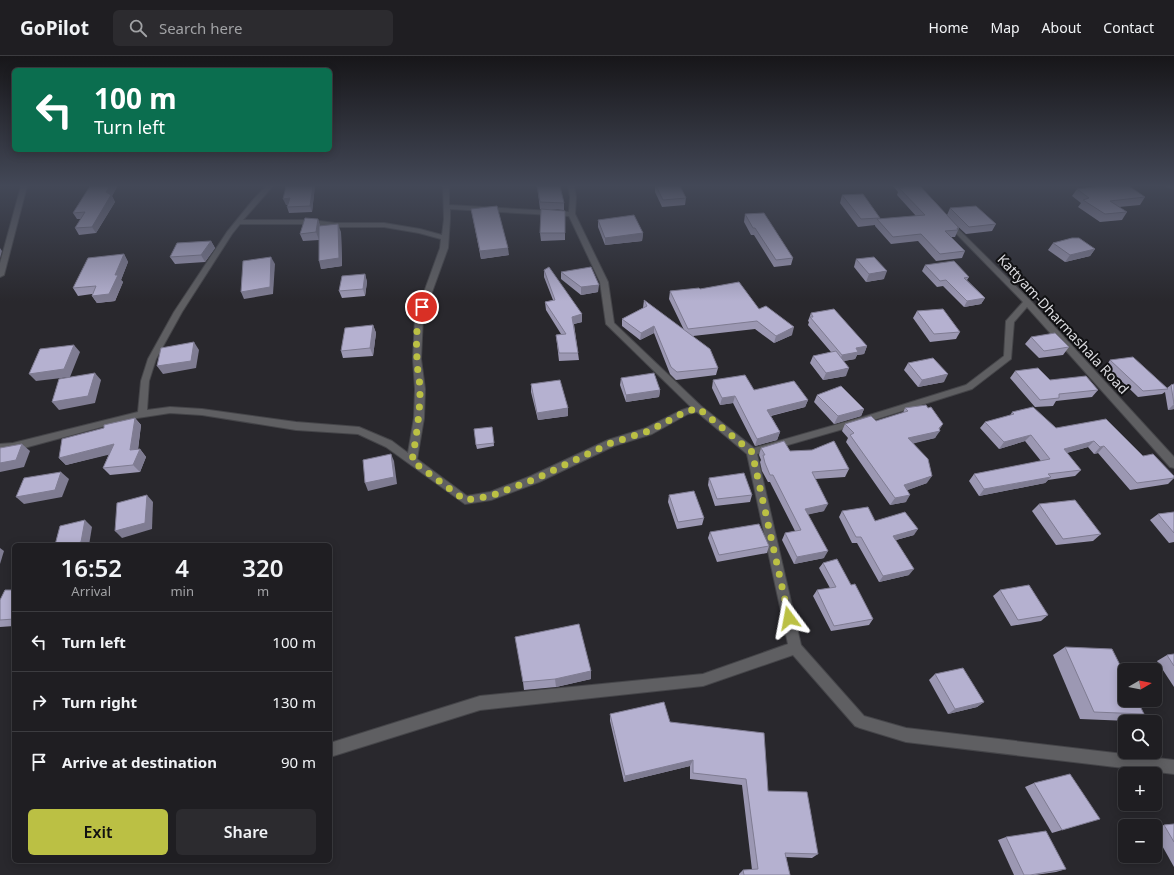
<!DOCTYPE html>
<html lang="en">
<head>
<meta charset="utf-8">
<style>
	:root { --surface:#1f1e22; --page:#2c2b2f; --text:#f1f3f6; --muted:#a1a2a5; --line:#3c3c40; --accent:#bbc044 }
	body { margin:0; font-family:"Noto Sans",sans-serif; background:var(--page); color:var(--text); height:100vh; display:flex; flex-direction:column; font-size:15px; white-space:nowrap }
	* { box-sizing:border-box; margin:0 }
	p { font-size:13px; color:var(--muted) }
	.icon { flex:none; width:22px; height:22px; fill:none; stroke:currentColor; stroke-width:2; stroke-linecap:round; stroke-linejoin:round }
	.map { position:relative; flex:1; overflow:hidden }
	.drawer { position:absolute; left:12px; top:487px; width:320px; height:320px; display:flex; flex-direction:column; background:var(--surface); border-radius:6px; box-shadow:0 2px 10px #0003,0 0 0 1px var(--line) }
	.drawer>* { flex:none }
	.top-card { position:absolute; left:12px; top:12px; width:320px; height:84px; border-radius:6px; box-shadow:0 2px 10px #0003,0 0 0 1px var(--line); background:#0b6e4f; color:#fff; overflow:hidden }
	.needle { width:26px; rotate:80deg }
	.controls { position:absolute; left:1118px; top:607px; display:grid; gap:8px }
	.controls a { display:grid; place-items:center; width:44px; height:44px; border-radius:6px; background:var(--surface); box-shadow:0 2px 10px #0003,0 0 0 1px var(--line); font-size:20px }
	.pin { position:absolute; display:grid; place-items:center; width:34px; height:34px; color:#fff; margin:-17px; border:2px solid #fff; border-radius:50%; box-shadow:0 1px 4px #0007 }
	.me { position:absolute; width:44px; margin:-22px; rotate:347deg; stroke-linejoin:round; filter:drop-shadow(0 0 3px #0008) }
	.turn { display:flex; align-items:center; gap:14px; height:84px; padding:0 16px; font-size:18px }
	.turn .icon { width:52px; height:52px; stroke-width:2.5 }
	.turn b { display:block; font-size:28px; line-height:34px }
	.eta { display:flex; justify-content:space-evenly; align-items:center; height:68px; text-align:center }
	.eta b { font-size:24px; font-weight:600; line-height:28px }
	.button { display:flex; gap:8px; margin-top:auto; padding:8px 16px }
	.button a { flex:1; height:46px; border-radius:6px; background:var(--accent); color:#111; font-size:16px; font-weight:600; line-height:46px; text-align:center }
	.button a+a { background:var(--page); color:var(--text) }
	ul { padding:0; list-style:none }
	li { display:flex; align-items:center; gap:12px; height:60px; padding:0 16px; border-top:1px solid var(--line) }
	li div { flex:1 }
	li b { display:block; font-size:15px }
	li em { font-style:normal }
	header { display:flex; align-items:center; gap:24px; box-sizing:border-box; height:56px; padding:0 20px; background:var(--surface); border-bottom:1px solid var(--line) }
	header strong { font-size:19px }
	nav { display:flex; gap:22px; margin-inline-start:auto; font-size:14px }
	.search { width:280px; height:36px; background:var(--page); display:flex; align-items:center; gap:10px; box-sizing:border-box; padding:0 14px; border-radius:6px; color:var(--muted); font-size:15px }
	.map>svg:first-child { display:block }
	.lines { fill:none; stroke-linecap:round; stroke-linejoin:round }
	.minor-casing { stroke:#454549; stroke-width:2 }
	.minor { fill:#5f5f62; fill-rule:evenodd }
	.wall { fill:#9c98b3 }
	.shaded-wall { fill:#7f7c92 }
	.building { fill:#b5b1d0; stroke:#7f7c92 }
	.route { stroke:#bbc044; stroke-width:7; stroke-dasharray:0 12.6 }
	.labels { text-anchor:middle; stroke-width:4; stroke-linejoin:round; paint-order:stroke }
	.street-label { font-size:14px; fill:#dbdbdf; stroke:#111113 }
</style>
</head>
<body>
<header>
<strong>GoPilot</strong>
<div class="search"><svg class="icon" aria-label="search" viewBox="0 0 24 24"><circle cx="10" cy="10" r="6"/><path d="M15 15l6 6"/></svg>Search here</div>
<nav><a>Home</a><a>Map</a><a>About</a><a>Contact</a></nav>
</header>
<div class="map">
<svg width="1174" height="819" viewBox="0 0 1174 819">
	<rect width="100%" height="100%" fill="#29282d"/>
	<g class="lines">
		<defs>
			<g id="minor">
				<polygon points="21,130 27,130 4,219 0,221 0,207"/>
				<path d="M266,130H273L243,164H312L335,167H384L420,173L442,179L444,163L443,130H449V149L569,156L570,141L568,130H574L576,141L575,158L608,226L614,267L701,350L754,392L863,361L966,329L1004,300L1006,265L1023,246L945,166L950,165L1030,244L1174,401V412L1170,411L1027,251L1014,266L1011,303L972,333L864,367L757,398L801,589L864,660L906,672L1174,704V718L906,686L860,672L855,670L793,599L703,630L480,654L330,701V687L480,640L703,618L788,588L747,398L697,356L688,358L652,378L614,390L539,426L491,444L465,448L386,391L358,378L296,374L202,359L170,357L131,363L13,395L0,396V388L13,387L138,356L141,325L148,303L174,256L227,176L253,144ZM450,153L569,160L600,226L606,268L691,351L682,354L646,372L608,384L531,420L490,436L467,440L417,403L424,362L425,333L421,303L423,261L448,192L450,163ZM240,168H312L335,171H384L419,177L441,183L440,192L415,261L413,303L415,333L414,362L408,397L392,385L359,371L296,366L202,353L170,351L147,354L149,325L156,303L182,256L232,178Z"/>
				<polygon points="1167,130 1174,130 1174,133 1168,131"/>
			</g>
		</defs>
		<use href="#minor" class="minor-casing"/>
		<use href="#minor" class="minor"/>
	</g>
	<g class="wall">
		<polygon points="286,130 315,130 312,156 289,157 287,151 288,149 286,149"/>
		<polygon points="537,130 560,130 564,147 564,154 550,153 565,155 565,184 541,185 540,177 541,153 540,153"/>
		<polygon points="655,130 680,130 686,142 685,149 662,151 655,136"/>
		<polygon points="893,130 920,130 947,159 950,152 996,168 992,175 966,178 953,166 959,172 955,181 951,181 965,195 962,202 936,205 918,185 891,188 875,170 875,169 858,171 840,147 842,139 880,162 880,163 916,160 897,139 898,136"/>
		<polygon points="117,131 112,140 115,146 96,177 79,179 75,172 81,163 77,163 73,157"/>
		<polygon points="1077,133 1145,141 1140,149 1119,151 1127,156 1122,164 1100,166 1078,151 1081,147 1072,140"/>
		<polygon points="471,153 509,199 481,203"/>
		<polygon points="745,158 793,202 791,209 774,211 754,179 751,179 744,166"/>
		<polygon points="318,163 320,170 341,176 342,210 321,213 319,184 303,185 300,178"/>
		<polygon points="598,164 643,177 642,185 605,189 598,171"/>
		<polygon points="211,185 215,192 205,206 175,208 170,201"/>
		<polygon points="1053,187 1095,193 1090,200 1065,206 1048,194"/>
		<polygon points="124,198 128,206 121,224 123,226 115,245 97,247 92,240 92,238 78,240 73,232"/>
		<polygon points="856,203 884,223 866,226 854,211"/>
		<polygon points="925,209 969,221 967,224 985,242 981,248 964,251 943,230 937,231 922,215"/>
		<polygon points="544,214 582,266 574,268 578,297 579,304 559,305 556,279 561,278 546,254 545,246 553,244 544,221"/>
		<polygon points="561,216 598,236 581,239 561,223"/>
		<polygon points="365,218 367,226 365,240 342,242 339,235"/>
		<polygon points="700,233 759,253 792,279 774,287 755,273 693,280 718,312 716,319 676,324 670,318 654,277 640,284 622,270 622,263 643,252 644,244 684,274 669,243 670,235"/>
		<polygon points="917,255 960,276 956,283 930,286 913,262"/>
		<polygon points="811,257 867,290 864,298 857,299 855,303 843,305 846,320 823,324 810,307 813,300 831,296 808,269 809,266 808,265"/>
		<polygon points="373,269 376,277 373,300 343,302 341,295"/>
		<polygon points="1031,281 1069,291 1063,299 1039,302 1025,288"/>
		<polygon points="1110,304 1167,332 1171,329 1174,328 1174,353 1168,354 1165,336 1162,338 1138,341 1106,310"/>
		<polygon points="908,307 944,326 918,331 904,314"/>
		<polygon points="1015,315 1050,324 1098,334 1092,341 1056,345 1053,350 1035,351 1010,322"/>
		<polygon points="621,322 660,334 659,341 626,346 620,329"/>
		<polygon points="713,324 754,334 808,344 805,351 771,360 780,376 777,384 755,390 733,347 720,349 712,332"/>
		<polygon points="531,328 568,360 538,364 531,336"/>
		<polygon points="817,339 864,353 861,360 834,368 814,346"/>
		<polygon points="905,352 928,352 943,368 939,373 935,382 913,387 927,427 907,434 906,446 890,449 846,386 848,382 842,375 845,368 876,365 903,357"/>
		<polygon points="1012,356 1056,372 1143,400 1174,420 1174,422 1168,428 1130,434 1098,397 1094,398 1088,391 1067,397 1081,414 1075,420 1048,424 1045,427 979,440 969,425 974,418 1041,405 1025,385 999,393 980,372 985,366 1010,360"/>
		<polygon points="135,362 141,369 138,394 140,393 146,401 140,416 110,419 103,412 109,398 66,409 59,402 104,372"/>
		<polygon points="492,371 494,390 477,393 476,389"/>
		<polygon points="761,392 790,395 849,413 845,421 815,423 824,455 808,458 824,502 794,508 782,484 785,477 795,475 770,426 768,426 762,415 760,406 761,404 759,399"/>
		<polygon points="709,422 752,439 750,446 715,450 708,429"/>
		<polygon points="669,439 704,462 702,469 677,473 668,446"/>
		<polygon points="1039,448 1101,478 1093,485 1056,489 1032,455"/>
		<polygon points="842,455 875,465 914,479 896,484 909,519 879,526 857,487 852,487 839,461"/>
		<polygon points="1174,456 1174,486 1169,487 1150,464 1158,458"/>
		<polygon points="710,476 769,490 767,497 717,506 708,482"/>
		<polygon points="823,507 851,529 873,563 869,569 831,575 813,540 817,534 830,532 819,512"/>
		<polygon points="14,534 14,570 0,571 0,544"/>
		<polygon points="1000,534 1048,559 1041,565 1011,570 993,540"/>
		<polygon points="1065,591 1144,658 1129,665 1080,663 1053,599"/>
		<polygon points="1174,598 1174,631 1157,605 1167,599"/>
		<polygon points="591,615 591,623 556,631 524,634 523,626"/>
		<polygon points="935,618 984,646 977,651 948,658 929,624"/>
		<polygon points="610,658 670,666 768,735 818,798 812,802 786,801 790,819 739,819 739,818 743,814 752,814 742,729 690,723 690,710 624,726 610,665"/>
		<polygon points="1034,727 1089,766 1052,777 1025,731"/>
		<polygon points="1174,768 1174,811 1155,777 1155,772 1164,769"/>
		<polygon points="1006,781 1066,813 1056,816 1035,819 1014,819 998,784"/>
	</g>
	<g class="shaded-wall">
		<polygon points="110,130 116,130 117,131 112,140 115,146 96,177 92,171 106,136"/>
		<polygon points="313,130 315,130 312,156 310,150"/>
		<polygon points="290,142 292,148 286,149 283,143"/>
		<polygon points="318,163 320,171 319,184 316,176"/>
		<polygon points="338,168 341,176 342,210 321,213 319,205"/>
		<polygon points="643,177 642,185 605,189 605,182"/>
		<polygon points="211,185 215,192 205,206 201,199"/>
		<polygon points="0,192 2,195 0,202"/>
		<polygon points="508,192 509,199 481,203 480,195"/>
		<polygon points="1095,193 1090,200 1065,206 1070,199"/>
		<polygon points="124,198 128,206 121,224 123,226 115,245 97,247 92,240 115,219"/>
		<polygon points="271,201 275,208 273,238 244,243 241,236"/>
		<polygon points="887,215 884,223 866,226 869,218"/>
		<polygon points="365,218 367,226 365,240 363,233"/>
		<polygon points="599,229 598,236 581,239 581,231"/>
		<polygon points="985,242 981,248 964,251 967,245"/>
		<polygon points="582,258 582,266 573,268 572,261"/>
		<polygon points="373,269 376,277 373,300 370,292"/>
		<polygon points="654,270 654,277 640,284 641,277"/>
		<polygon points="794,271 792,279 774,287 776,280"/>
		<polygon points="194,286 199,294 196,312 163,318 157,310"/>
		<polygon points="74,289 80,296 70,321 36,325 29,318"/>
		<polygon points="867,290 864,298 857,299 855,303 839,306 842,299 856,292"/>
		<polygon points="849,312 846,320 823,324 826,317"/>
		<polygon points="95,317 101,324 95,347 59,354 52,346"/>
		<polygon points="948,318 944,326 918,331 922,324"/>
		<polygon points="660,334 659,341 626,346 626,339"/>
		<polygon points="735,340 733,347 720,349 722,342"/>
		<polygon points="808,344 805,351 765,361 767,354"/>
		<polygon points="1174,348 1174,353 1168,354"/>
		<polygon points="568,352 568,360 538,364 537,357"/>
		<polygon points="864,353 861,360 834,368 838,360"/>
		<polygon points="135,362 141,369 137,400 140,393 146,401 140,416 133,409 130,394"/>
		<polygon points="943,368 938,376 940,375 935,382 904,390 908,382 939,372"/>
		<polygon points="780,376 777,384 755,390 757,383"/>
		<polygon points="1031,379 1025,385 999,393 1004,386"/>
		<polygon points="1094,385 1088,391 1058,399 1064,393"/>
		<polygon points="22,388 30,395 24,411 0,416 0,407"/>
		<polygon points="114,388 120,396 66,409 59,402"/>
		<polygon points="1104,390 1098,397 1094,398 1100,391"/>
		<polygon points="391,398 394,405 397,428 368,435 365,427"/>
		<polygon points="61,416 69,423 62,441 24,448 16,441"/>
		<polygon points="932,420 927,427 900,437 904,429"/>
		<polygon points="1051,421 1045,427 979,440 984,433"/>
		<polygon points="147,439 153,446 152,473 122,482 115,475"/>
		<polygon points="910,439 906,446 890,449 895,442"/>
		<polygon points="828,448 824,455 802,460 805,453"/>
		<polygon points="85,464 92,471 89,489 71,489"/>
		<polygon points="918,473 914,479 889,486 893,480"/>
		<polygon points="0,492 4,495 0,508"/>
		<polygon points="828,495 824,502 794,508 797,501"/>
		<polygon points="914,513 909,519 879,526 883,520"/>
		<polygon points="591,615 591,623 556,631 555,623"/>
		<polygon points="984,646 977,651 948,658 955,653"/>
		<polygon points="693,704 690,710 624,726 625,720"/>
	</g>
	<g class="building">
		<polygon points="90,130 110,130 106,136 111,139 92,171 75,172 85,156 73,157"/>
		<polygon points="286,130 313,130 310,150 287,151 290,142 283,143"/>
		<polygon points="537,130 560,130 564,147 540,146"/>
		<polygon points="656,130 680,130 686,142 663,144"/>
		<polygon points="902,130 920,130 959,172 957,172 958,174 945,175 965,195 940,198 921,178 893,181 877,163 925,159 899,132 903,132"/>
		<polygon points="1102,130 1129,130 1145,141 1110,145 1127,156 1105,158 1083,144 1089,142 1077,133"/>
		<polygon points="863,138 880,162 861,163 842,139"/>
		<polygon points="497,150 508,192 480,195 471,153"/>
		<polygon points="976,150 996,168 969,171 950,152"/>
		<polygon points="541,153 565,155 565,177 540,177"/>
		<polygon points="764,157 793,202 776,204 755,172 753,172 745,158"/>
		<polygon points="634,159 643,177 605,182 598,164"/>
		<polygon points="305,162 318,163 316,176 300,178"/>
		<polygon points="338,168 339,202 319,205 319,170"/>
		<polygon points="1072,182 1079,182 1095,193 1070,199 1053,187"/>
		<polygon points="211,185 201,199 170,201 177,187"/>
		<polygon points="124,198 115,219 118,219 109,238 92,240 96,230 73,232 88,202"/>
		<polygon points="271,201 270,231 241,236 243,205"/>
		<polygon points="874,201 887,215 869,218 856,203"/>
		<polygon points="954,205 969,221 964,222 985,242 967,245 946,224 940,225 925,209"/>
		<polygon points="549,211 582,258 572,261 578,297 559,297 556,279 566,278 545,246 555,244 544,214"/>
		<polygon points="591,211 599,229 581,231 561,216"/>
		<polygon points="365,218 363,233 339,235 342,220"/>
		<polygon points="739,226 759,253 766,250 794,271 776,280 757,265 688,273 670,235 699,232 700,233"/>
		<polygon points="644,244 710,293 718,312 677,316 671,311 654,270 641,277 622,263 647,250"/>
		<polygon points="834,253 867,290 856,292 858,296 842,299 810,261 813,261 811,257"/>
		<polygon points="943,253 960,276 934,278 917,255"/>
		<polygon points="373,269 370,292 341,295 345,272"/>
		<polygon points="1055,277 1069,291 1044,295 1031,281"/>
		<polygon points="194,286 191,305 157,310 161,292"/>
		<polygon points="74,289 64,313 29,318 40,293"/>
		<polygon points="836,295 849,312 826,317 813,300"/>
		<polygon points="1133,301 1168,333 1143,335 1110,304"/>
		<polygon points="933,302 948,318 922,324 908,307"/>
		<polygon points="1038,312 1050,324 1086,320 1098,334 1059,338 1059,342 1040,344 1015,315"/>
		<polygon points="95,317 88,340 52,346 59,323"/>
		<polygon points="654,317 660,334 626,339 621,322"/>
		<polygon points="745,319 754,334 794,325 808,344 767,354 780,376 757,383 735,340 722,342 713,324"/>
		<polygon points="560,324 568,352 537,357 531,328"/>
		<polygon points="1174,328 1174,348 1171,329"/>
		<polygon points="841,330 864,353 838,360 817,339"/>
		<polygon points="926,349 928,352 931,351 943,368 939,372 940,375 908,382 928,403 932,420 904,429 910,439 895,442 850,379 854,377 845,368 871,360 876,365 908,355 905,352"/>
		<polygon points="1033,351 1056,372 1106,363 1143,400 1153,398 1174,420 1174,422 1137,427 1104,390 1100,391 1094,385 1064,393 1081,414 1048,418 1051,421 984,433 974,418 1050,403 1031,379 1004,386 985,366 1014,358 1012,356"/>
		<polygon points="135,362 130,394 140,393 133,409 103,412 114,388 59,402 62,383 104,372 104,369"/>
		<polygon points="492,371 494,387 476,389 474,373"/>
		<polygon points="784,385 790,395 812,394 834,385 849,413 812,416 828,448 805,453 828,495 797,501 785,477 801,474 773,419 770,419 765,407 763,399 765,399 761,392"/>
		<polygon points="22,388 16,404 0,407 0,392"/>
		<polygon points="391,398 394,421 365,427 363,404"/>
		<polygon points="61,416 55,434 16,441 24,422"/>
		<polygon points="744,417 752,439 717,443 709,422"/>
		<polygon points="694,435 704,462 678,466 669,439"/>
		<polygon points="147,439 145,467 115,475 117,447"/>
		<polygon points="1075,444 1101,478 1063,483 1039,448"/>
		<polygon points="868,451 875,465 905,456 918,473 893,480 914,513 883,520 861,481 856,481 842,455"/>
		<polygon points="1174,456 1174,477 1158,458"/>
		<polygon points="85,464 81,486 71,489 55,489 60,470"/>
		<polygon points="759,468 769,490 719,499 710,476"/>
		<polygon points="837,503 851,529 855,528 873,563 834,570 817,534 836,531 823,507"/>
		<polygon points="1029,529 1048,559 1018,564 1000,534"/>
		<polygon points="5,534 14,534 14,563 0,564 0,544"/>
		<polygon points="579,568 591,615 555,623 523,626 515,581"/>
		<polygon points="1065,591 1112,593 1125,619 1125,644 1137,644 1144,658 1094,656"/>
		<polygon points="1174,598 1174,610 1167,599"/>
		<polygon points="963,612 984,646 955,653 935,618"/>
		<polygon points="664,646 670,666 764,677 768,735 807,736 818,798 785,797 790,819 744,819 743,814 758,813 746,723 693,717 693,704 625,720 610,658"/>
		<polygon points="1070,718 1100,763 1062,774 1034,727"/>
		<polygon points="1174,768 1174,786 1164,769"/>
		<polygon points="1046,775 1066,813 1030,819 1024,819 1006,781"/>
	</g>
	<linearGradient id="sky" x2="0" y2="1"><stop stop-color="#171619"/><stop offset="0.53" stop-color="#434857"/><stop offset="1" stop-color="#434857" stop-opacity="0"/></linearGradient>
	<rect width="1174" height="245" fill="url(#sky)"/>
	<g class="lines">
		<path class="route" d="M422,251C416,267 416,286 417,303C417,314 420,324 420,334C420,358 416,382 412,405L465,444L491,440L535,423L611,387L649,375L685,356L698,352L752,396L789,562"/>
	</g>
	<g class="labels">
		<g class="street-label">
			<text transform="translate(1063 268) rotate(47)" y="5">Kattyam-Dharmashala Road</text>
		</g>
	</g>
</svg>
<div class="controls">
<a><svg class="needle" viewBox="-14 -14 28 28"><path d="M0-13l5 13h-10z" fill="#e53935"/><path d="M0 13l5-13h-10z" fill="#a1a2a5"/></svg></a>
<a><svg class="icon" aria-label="search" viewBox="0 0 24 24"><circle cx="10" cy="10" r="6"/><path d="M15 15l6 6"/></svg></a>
<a>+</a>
<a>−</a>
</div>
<div class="pin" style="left:422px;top:251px;background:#d93025"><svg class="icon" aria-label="arrive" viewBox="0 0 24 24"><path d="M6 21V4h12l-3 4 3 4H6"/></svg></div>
<svg class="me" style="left:789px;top:562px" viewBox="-20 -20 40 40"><path d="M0-17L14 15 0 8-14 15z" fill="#bbc044" stroke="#fff" stroke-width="4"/></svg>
<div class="top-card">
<div class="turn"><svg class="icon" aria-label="left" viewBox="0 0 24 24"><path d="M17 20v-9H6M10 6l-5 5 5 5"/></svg><div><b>100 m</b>Turn left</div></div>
</div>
<section class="drawer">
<div class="eta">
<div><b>16:52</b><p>Arrival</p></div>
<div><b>4</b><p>min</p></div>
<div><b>320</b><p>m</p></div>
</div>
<ul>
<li><svg class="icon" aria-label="left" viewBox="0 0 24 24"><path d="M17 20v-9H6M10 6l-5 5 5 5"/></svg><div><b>Turn left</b></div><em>100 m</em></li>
<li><svg class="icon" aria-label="right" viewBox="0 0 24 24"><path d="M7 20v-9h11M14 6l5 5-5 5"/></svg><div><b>Turn right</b></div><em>130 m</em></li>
<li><svg class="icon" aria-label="arrive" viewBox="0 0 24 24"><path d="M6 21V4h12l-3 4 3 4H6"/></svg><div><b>Arrive at destination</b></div><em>90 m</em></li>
</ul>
<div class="button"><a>Exit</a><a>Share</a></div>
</section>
</div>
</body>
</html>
